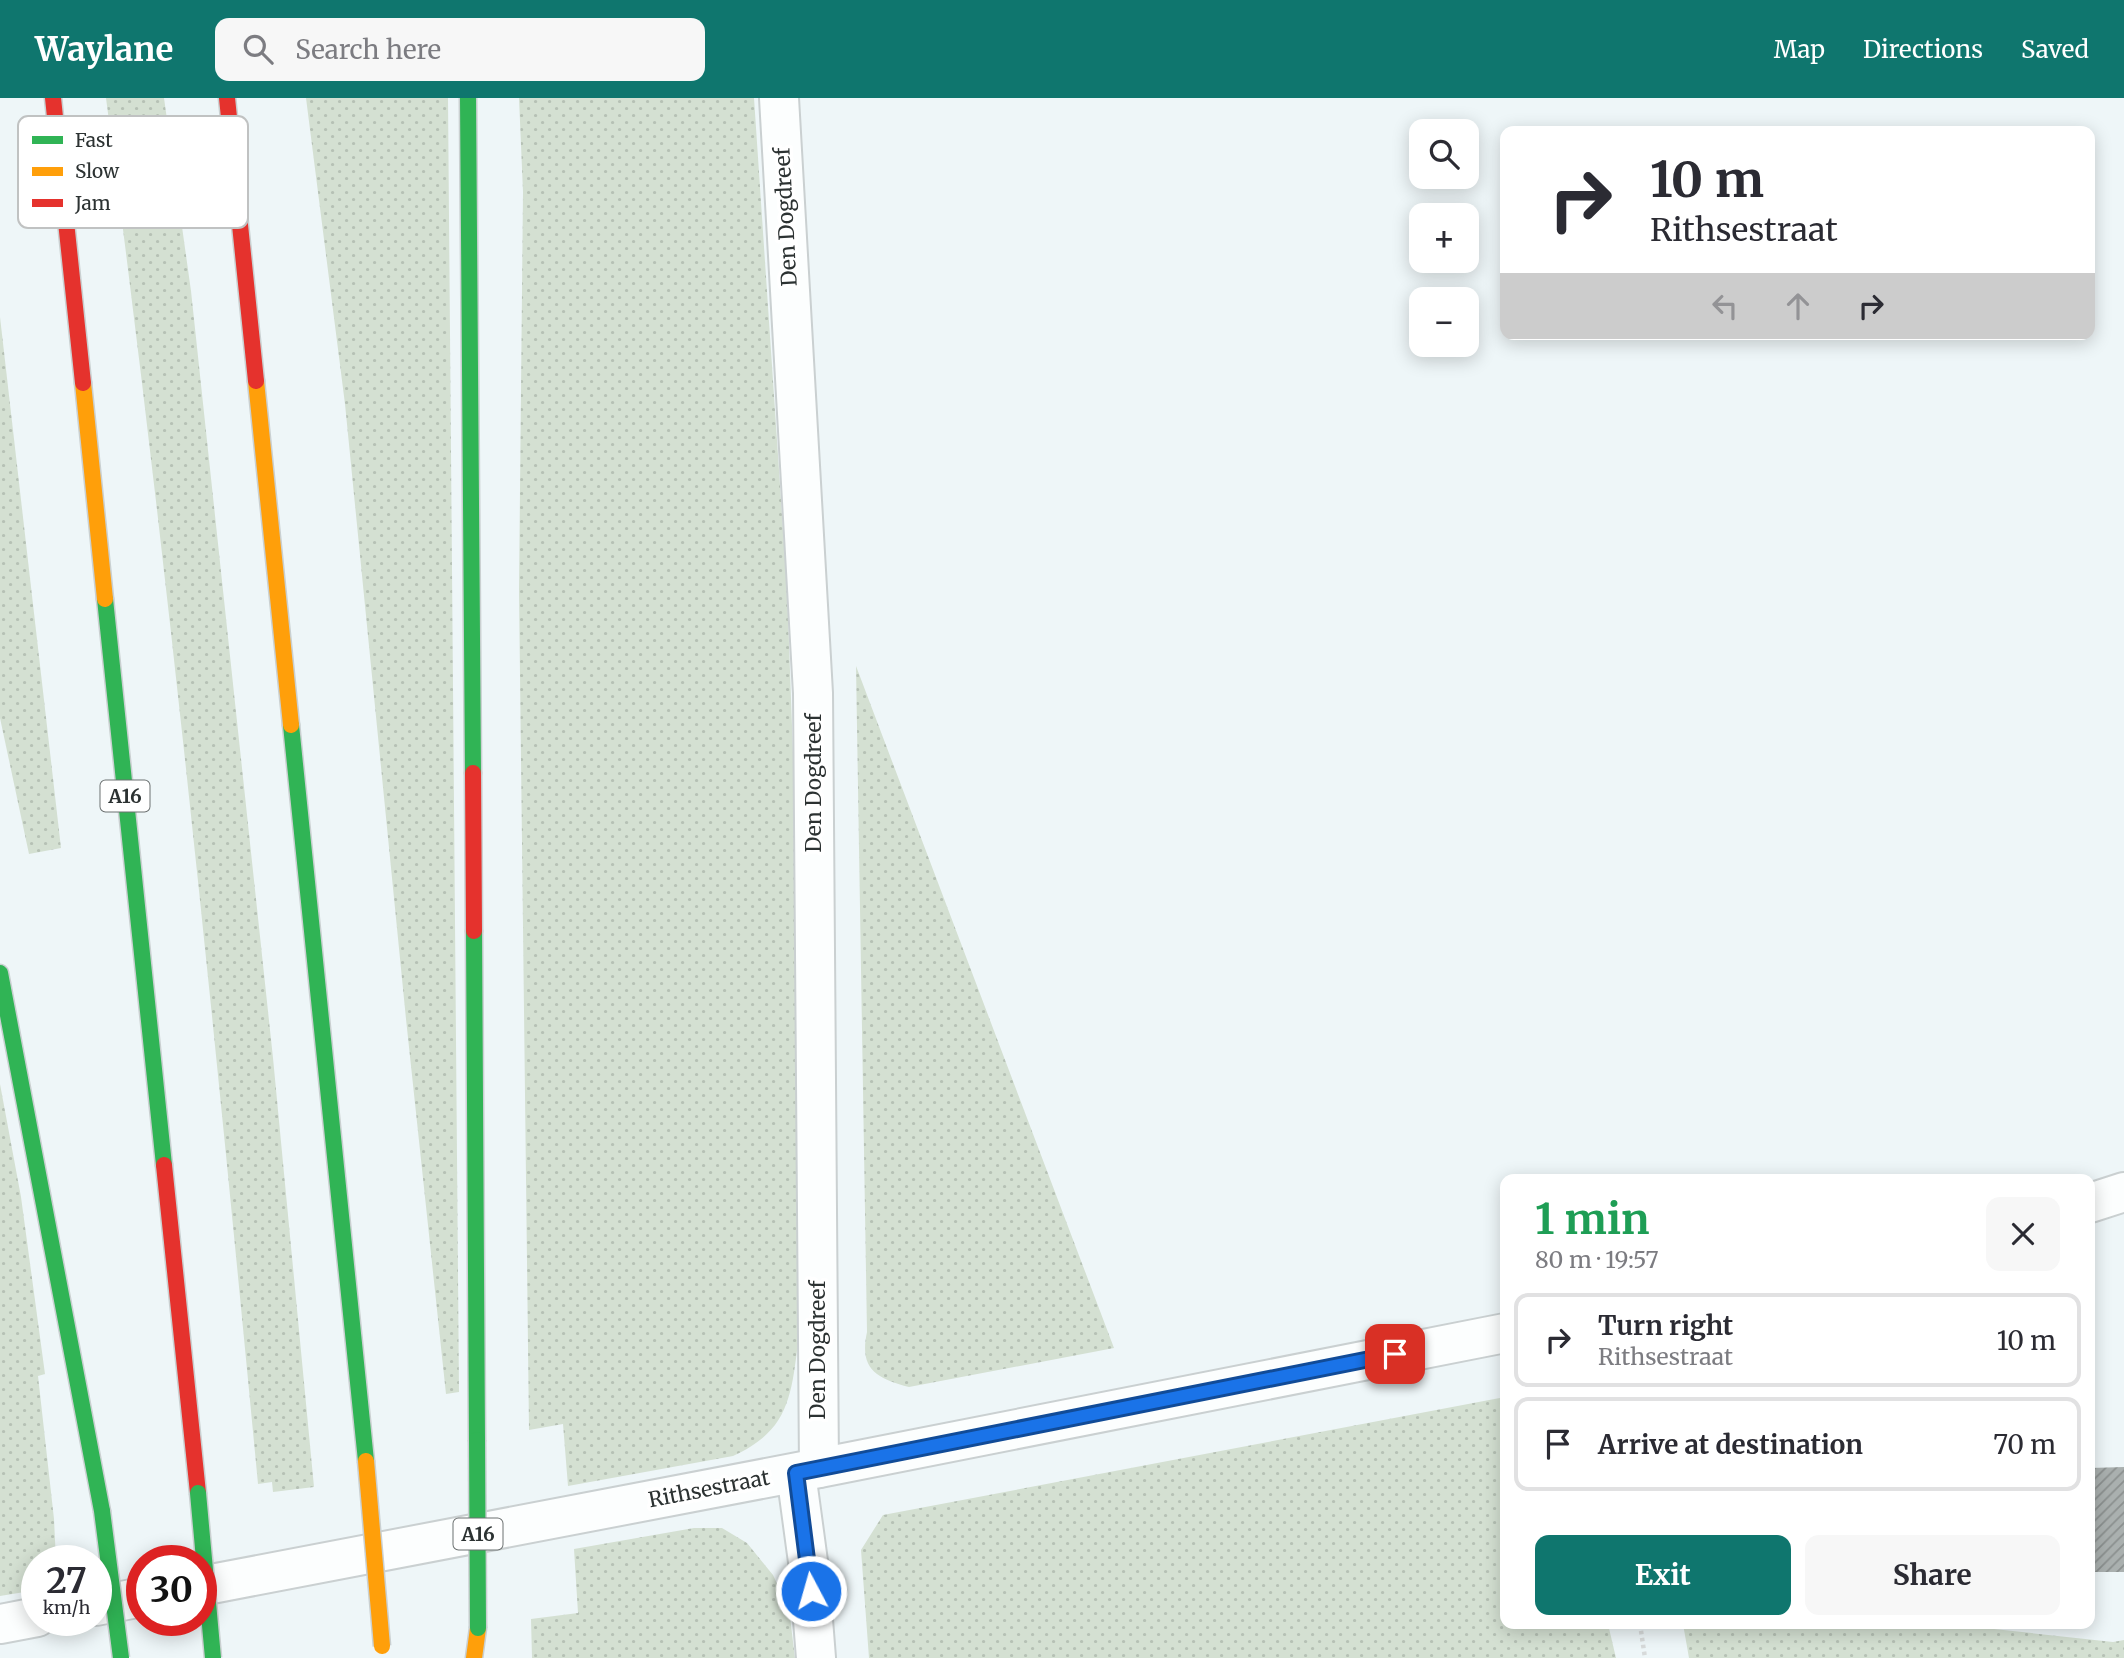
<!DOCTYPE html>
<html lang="en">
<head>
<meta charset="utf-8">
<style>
	:root { --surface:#fff; --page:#f7f7f7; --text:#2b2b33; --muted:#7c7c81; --line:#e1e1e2; --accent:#0f766e }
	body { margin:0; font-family:Merriweather,serif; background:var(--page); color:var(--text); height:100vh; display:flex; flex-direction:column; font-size:26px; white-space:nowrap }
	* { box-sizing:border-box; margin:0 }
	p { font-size:23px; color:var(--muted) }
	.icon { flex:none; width:38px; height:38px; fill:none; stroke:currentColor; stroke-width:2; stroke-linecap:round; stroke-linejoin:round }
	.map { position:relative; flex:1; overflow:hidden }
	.drawer { position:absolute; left:1500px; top:1076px; width:595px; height:455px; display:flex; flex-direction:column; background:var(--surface); border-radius:14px; box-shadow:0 4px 18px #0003 }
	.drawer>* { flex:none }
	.banner { position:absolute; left:1500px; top:28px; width:595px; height:214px; border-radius:14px; box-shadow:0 4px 18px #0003; background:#fff; color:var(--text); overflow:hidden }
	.tools { position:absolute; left:1409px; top:21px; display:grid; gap:14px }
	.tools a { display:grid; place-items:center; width:70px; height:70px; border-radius:14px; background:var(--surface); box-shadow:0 4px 18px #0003; font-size:35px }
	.speed { position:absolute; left:21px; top:1447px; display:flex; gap:14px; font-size:35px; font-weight:700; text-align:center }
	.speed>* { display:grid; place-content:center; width:91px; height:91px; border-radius:50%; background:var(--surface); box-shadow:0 4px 18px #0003; line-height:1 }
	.speed small { font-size:18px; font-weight:400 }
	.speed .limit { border:10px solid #d22; background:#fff; color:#111 }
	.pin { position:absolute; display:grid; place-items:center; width:60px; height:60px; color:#fff; margin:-30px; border-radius:14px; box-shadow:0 4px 10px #0006 }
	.me { position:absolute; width:77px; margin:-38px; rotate:354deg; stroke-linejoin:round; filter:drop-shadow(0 0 5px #0008) }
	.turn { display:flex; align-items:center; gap:24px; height:147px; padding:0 35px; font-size:32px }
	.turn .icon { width:91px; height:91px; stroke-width:2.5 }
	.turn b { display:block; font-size:49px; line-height:60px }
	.lanes { display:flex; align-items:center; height:66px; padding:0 35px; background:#0003; justify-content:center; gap:35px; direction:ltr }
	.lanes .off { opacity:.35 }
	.round { display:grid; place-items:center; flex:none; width:74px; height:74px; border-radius:14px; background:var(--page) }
	.head { display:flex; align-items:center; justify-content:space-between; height:119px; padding:0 35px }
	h1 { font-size:42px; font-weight:700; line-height:52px; color:#1e9e55 }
	.action { display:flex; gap:14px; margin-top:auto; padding:14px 35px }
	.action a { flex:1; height:80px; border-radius:14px; background:var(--accent); color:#fff; font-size:28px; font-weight:700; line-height:80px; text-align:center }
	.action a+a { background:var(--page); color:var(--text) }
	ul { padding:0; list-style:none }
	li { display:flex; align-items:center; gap:21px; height:94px; margin:0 14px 10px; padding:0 21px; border:4px solid var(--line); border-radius:14px }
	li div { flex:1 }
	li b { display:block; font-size:26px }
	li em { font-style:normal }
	header { display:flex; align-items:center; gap:42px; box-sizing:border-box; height:98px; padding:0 35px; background:var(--accent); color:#fff }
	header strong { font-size:33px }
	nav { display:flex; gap:38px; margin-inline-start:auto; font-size:24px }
	.search { width:490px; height:63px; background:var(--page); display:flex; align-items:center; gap:18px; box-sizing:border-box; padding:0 24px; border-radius:14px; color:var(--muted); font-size:26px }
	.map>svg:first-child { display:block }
	.grass { fill:url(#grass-dots) }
	.building { fill:url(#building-hatch) }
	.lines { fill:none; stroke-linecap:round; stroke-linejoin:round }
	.street-casing { stroke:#cad0d1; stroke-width:42 }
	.fast-casing { stroke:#cad0d1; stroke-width:19 }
	.slow-casing { stroke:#cad0d1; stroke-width:19 }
	.jam-casing { stroke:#cad0d1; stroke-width:19 }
	.path { stroke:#d7dada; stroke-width:4.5; stroke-dasharray:3.5 3.5; stroke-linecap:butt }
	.street { stroke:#fcfefe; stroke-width:38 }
	.fast { stroke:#30b455; stroke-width:16 }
	.slow { stroke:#ff9f0a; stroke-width:16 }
	.jam { stroke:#e5322d; stroke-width:16 }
	.fast-bridge-casing { stroke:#cad0d1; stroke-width:19; stroke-linecap:butt }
	.slow-bridge-casing { stroke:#cad0d1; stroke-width:19; stroke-linecap:butt }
	.fast-bridge { stroke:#30b455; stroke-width:16 }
	.slow-bridge { stroke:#ff9f0a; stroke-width:16 }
	.route-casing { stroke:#114b97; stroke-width:18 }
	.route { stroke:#1a73e8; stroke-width:12 }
	.labels { text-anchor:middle; stroke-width:7; stroke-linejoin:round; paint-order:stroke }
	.shield { fill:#fff; stroke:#6b7070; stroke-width:2 }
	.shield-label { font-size:19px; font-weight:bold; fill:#2c3232 }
	.street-label { font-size:21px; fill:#2c3232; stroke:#fff }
	.key { fill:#fff; stroke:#c0c2c2; stroke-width:2 }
	.key-label { font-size:19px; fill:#2c3232 }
</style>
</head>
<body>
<header>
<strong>Waylane</strong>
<div class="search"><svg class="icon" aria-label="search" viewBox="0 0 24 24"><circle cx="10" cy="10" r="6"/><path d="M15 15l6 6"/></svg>Search here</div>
<nav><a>Map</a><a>Directions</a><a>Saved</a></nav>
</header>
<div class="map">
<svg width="2124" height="1560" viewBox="0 0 2124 1560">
	<defs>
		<pattern id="grass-dots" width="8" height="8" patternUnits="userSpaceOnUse" patternTransform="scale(1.75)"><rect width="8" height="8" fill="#d4e0d2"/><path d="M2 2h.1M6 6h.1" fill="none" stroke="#b6c1b5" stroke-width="1.8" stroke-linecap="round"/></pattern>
		<pattern id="building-hatch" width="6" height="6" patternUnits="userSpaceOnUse" patternTransform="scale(1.75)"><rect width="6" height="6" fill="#aab0af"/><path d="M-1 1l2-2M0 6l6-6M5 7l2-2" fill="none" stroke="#8b908f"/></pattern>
	</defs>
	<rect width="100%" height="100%" fill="#eef6f8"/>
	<g class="grass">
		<path d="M106,0H164L191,193L273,960L314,1389L273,1394L272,1384L258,1386C214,924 167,461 106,0Z"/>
		<polygon points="306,0 448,0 459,1294 446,1296 406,921 345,306"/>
		<path d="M519,0H754L787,491L796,737L798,1245C791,1300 788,1333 733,1358L568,1388L563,1326L529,1332L519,493L523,94Z"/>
		<polygon points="0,219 61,750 29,756 0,620"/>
		<path d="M856,568L1114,1250L909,1289C876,1280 859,1271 867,1234Z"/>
		<polygon points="0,986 21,1099 45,1276 38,1278 54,1421 56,1463 37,1463 37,1492 0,1498"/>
		<polygon points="1505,1299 1505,1526 1608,1526 1616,1560 869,1560 861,1452 883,1417"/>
		<polygon points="694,1430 722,1430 747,1445 773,1477 789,1511 795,1560 532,1560 531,1521 578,1515 574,1451"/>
		<polygon points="1683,1526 1972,1526 1994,1531 2113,1544 2124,1542 2124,1560 1689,1560"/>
	</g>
	<polygon class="building" points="2124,1369 2124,1474 2090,1474 2090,1370"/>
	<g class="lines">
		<defs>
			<g id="street">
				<polyline points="779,0 813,595 819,1370"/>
				<polyline points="2090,1105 2124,1094"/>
				<polyline points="796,1375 809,1471 816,1560"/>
				<polyline points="201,1488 819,1370 1505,1235"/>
				<polyline points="96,1508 142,1499"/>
				<polyline points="0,1526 37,1519"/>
			</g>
			<g id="fast">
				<polyline points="468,0 473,675"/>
				<polyline points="105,501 164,1067"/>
				<polyline points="291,627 366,1363"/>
				<polyline points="474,833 477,1342"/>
				<polyline points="0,875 102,1413"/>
			</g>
			<g id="slow">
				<polyline points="256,283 291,627"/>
				<polyline points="83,285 105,501"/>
				<polyline points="474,1560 478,1530"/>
			</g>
			<g id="jam">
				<polyline points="53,0 83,285"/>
				<polyline points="227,0 256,283"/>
				<polyline points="473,675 474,833"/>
				<polyline points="164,1067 198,1395"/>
			</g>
		</defs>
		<use href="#street" class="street-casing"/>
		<use href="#fast" class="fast-casing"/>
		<use href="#slow" class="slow-casing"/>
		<use href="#jam" class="jam-casing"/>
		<polyline class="path" points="1640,1526 1645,1560"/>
		<use href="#street" class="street"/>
		<use href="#fast" class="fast"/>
		<use href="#slow" class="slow"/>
		<use href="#jam" class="jam"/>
		<defs>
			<g id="fast-bridge">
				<polyline points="477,1342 478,1530"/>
				<polyline points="198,1395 213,1560"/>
				<polyline points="102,1413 121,1560"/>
			</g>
			<polyline id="slow-bridge" points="366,1363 382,1548"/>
		</defs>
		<use href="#fast-bridge" class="fast-bridge-casing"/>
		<use href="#slow-bridge" class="slow-bridge-casing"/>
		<use href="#fast-bridge" class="fast-bridge"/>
		<use href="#slow-bridge" class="slow-bridge"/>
	</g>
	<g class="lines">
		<defs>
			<polyline id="route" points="811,1493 796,1375 1395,1256"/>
		</defs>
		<use href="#route" class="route-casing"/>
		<use href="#route" class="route"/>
	</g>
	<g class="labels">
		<g class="shield">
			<rect x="100.5" y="682.5" width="49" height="31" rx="5"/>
			<rect x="453.5" y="1420.5" width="49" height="31" rx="5"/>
		</g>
		<g class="shield-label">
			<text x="125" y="705">A16</text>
			<text x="478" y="1443">A16</text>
		</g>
		<g class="street-label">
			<text transform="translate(786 119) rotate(-93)" y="7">Den Dogdreef</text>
			<text transform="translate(814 685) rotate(-90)" y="7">Den Dogdreef</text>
			<text transform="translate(818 1252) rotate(-90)" y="7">Den Dogdreef</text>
			<text transform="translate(709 1391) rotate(-11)" y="7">Rithsestraat</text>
		</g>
	</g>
	<rect x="18" y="18" width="230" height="112" rx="10" class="key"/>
	<rect x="32" y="38" width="31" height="8" fill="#30b455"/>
	<rect x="32" y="69" width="31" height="9" fill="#ff9f0a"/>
	<rect x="32" y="101" width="31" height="8" fill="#e5322d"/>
	<g class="key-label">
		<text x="75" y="49">Fast</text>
		<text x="75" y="80">Slow</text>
		<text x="75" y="112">Jam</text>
	</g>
</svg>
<div class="tools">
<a><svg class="icon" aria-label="search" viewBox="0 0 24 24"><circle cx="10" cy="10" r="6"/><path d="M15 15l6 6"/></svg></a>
<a>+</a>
<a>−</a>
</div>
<div class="speed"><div>27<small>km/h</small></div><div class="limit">30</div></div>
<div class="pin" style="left:1395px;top:1256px;background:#d93025"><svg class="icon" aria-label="arrive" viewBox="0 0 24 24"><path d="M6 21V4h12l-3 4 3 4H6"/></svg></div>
<svg class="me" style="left:811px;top:1493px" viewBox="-20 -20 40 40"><circle r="17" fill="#1a73e8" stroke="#fff" stroke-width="3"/><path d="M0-11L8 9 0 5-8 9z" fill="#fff"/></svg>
<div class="banner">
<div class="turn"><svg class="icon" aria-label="right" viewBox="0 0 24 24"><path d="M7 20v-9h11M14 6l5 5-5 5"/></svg><div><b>10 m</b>Rithsestraat</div></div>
<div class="lanes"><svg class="icon off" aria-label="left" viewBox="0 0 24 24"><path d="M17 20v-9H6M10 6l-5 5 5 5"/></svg><svg class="icon off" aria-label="ahead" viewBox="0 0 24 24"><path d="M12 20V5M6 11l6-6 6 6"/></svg><svg class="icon" aria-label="right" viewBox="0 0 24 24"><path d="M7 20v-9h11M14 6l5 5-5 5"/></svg></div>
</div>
<section class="drawer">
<div class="head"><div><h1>1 min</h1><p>80 m · 19:57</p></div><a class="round"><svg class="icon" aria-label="close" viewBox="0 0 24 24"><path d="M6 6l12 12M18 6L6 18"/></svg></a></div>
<ul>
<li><svg class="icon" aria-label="right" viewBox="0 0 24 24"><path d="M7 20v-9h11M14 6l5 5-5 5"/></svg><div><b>Turn right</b><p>Rithsestraat</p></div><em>10 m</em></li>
<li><svg class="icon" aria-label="arrive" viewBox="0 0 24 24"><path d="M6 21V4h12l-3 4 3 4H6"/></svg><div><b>Arrive at destination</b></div><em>70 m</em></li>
</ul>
<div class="action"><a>Exit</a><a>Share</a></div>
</section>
</div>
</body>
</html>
